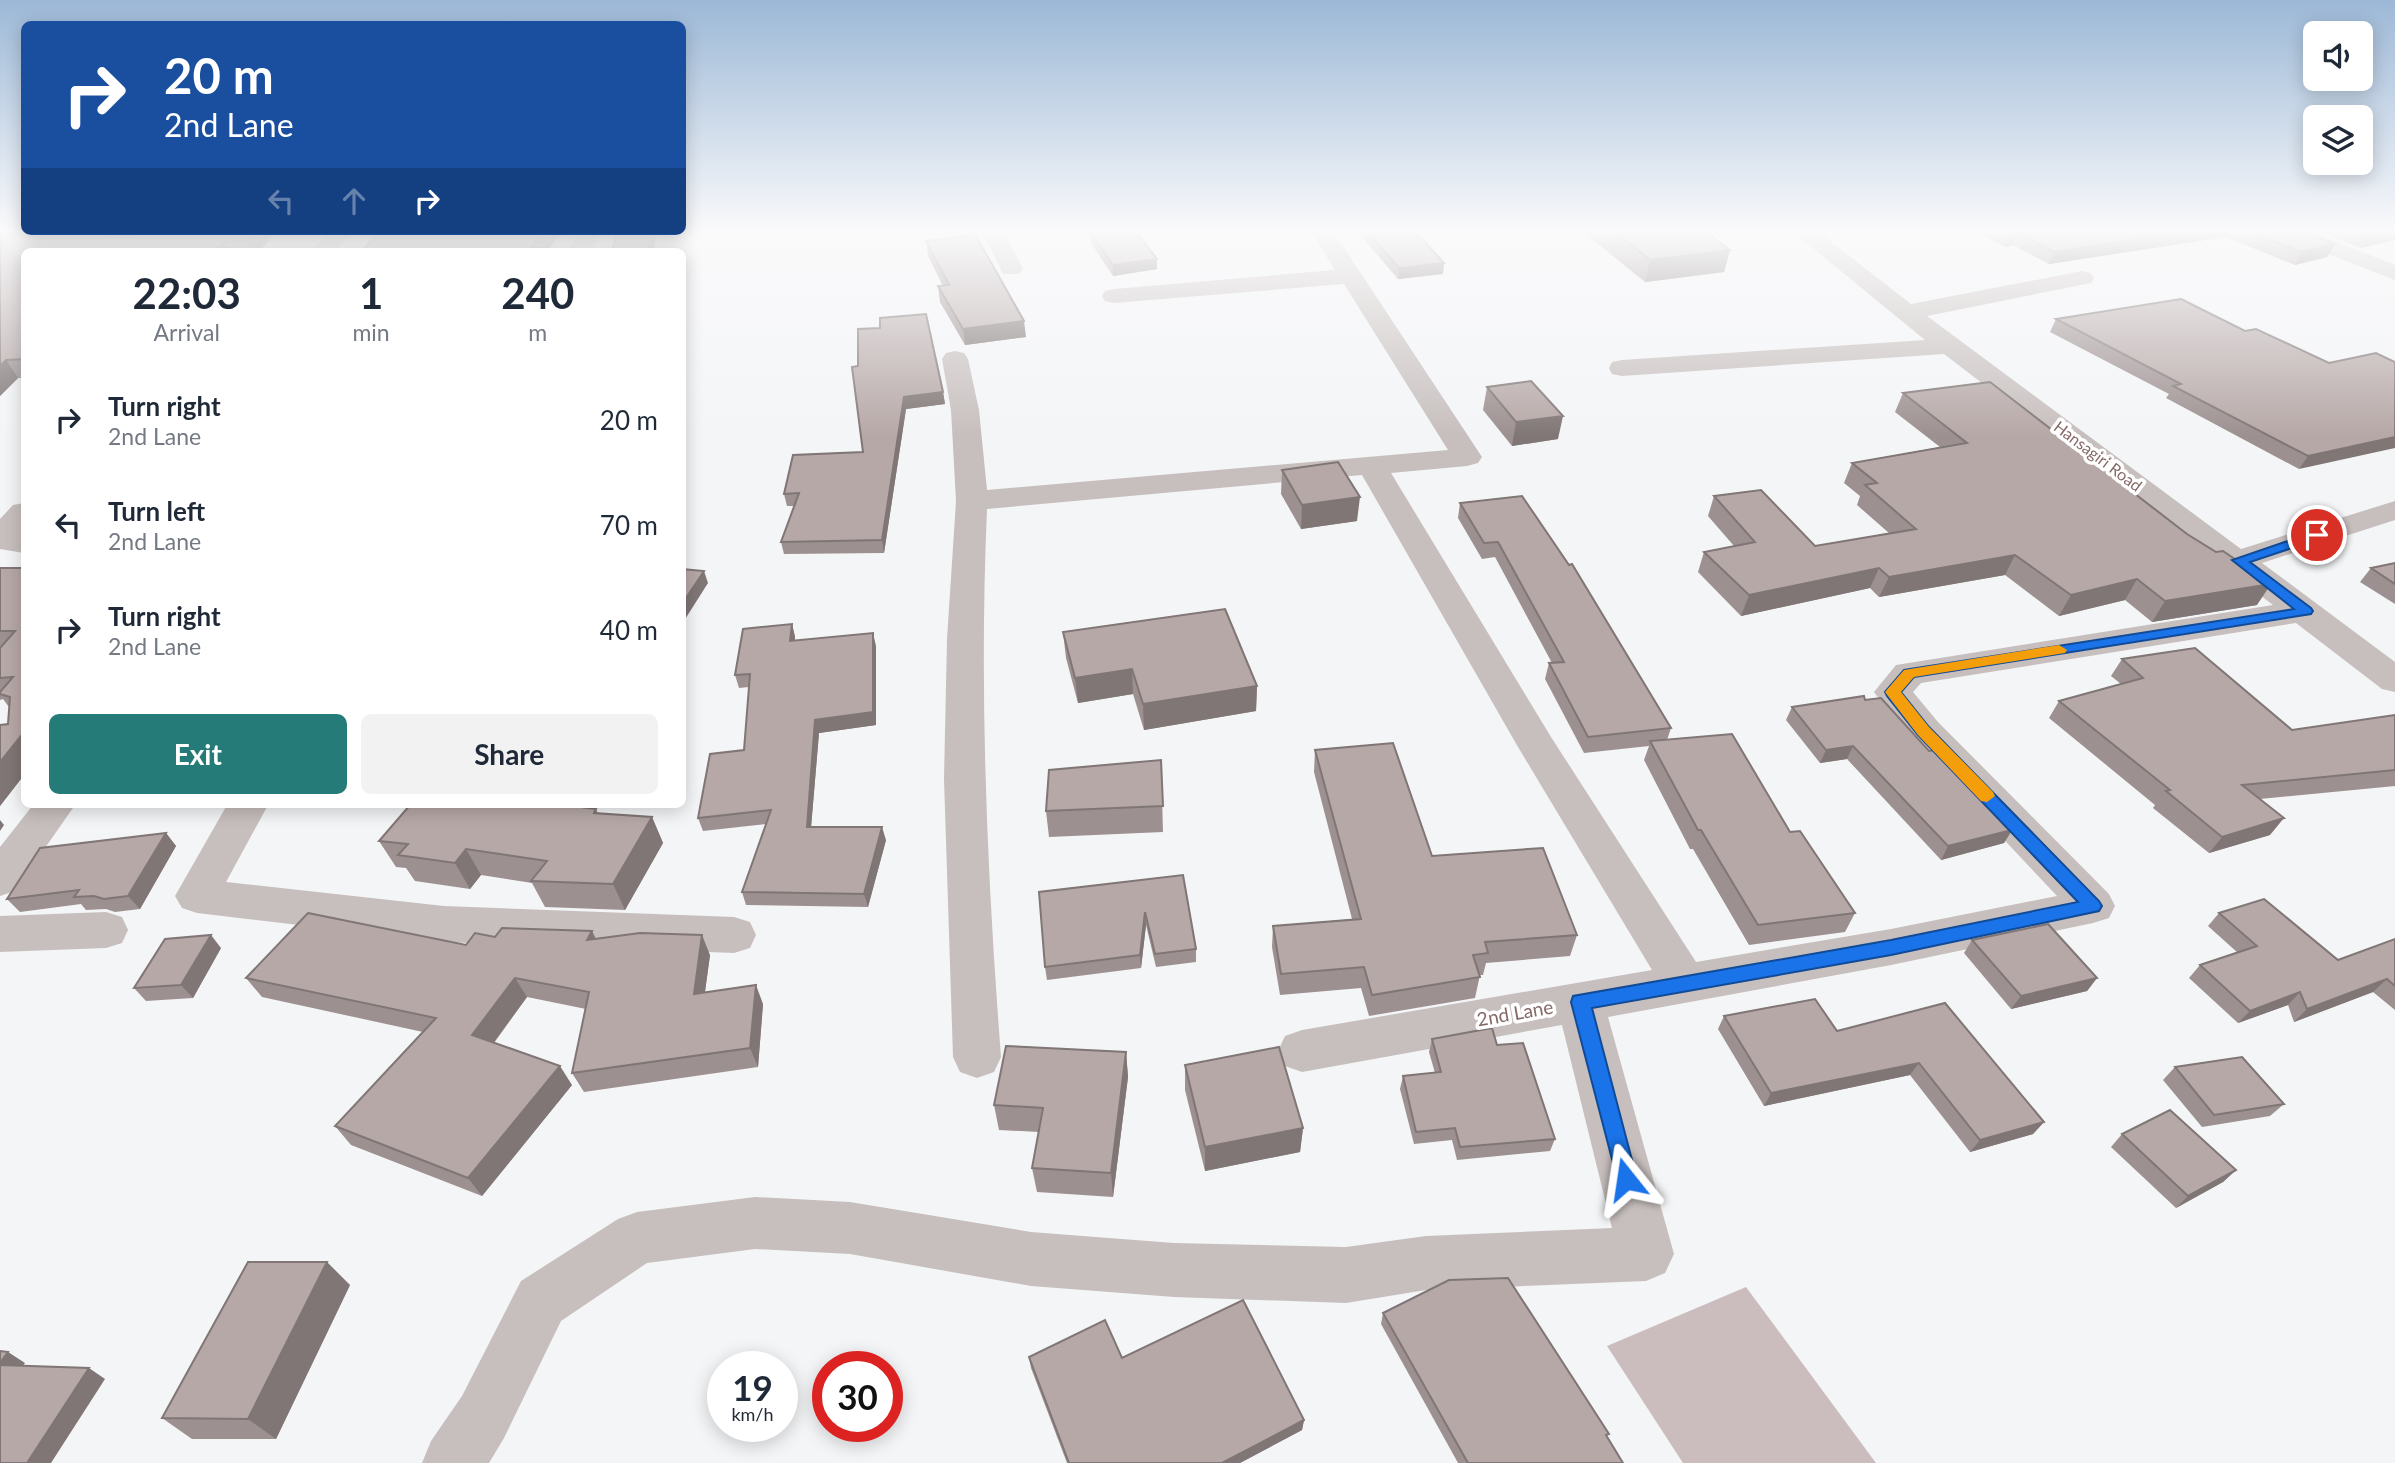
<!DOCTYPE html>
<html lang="en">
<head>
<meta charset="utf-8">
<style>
	:root { --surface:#fff; --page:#f2f2f3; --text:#1f2937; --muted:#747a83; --accent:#257b78 }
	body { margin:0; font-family:Lato,sans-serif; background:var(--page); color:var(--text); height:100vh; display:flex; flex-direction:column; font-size:26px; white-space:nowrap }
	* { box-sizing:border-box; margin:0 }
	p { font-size:23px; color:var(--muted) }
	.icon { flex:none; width:38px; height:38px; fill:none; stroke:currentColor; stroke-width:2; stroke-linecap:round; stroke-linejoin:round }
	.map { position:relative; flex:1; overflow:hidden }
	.drawer { position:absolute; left:21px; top:248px; width:665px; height:560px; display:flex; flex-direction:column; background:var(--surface); border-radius:10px; box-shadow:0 4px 18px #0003 }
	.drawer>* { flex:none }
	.guide { position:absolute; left:21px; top:21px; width:665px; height:214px; border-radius:10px; box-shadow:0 4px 18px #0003; background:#1a4fa0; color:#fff; overflow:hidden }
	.fabs { position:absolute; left:2303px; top:21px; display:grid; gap:14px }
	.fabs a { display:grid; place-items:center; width:70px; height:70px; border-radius:10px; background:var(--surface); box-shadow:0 4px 18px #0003; font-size:35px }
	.speed { position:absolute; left:707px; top:1351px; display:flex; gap:14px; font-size:35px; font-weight:700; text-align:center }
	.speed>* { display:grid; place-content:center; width:91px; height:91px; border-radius:50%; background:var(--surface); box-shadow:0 4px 18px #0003; line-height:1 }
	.speed small { font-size:18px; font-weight:400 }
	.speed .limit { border:10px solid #d22; background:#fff; color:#111 }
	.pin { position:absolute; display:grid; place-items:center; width:60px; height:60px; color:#fff; margin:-30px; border:4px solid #fff; border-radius:50%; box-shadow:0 2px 7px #0007 }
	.me { position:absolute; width:77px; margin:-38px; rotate:345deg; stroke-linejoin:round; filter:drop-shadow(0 0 5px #0008) }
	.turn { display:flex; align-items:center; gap:24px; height:147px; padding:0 28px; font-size:32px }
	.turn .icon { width:91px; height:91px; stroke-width:2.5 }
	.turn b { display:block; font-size:49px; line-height:60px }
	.lanes { display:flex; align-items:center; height:66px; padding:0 28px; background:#0003; justify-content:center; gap:35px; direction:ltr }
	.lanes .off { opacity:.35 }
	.eta { display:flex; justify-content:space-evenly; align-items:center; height:119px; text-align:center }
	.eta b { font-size:42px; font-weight:700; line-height:49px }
	.primary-button { display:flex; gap:14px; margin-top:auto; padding:14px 28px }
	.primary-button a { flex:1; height:80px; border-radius:10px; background:var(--accent); color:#fff; font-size:28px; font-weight:700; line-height:80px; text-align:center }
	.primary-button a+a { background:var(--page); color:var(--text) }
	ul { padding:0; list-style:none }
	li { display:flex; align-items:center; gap:21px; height:105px; padding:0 28px }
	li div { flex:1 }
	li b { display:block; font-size:26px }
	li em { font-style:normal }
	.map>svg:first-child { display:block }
	.water { fill:#cbbdbe }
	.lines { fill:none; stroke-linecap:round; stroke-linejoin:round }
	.minor { fill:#c7bfbe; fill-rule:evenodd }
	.wall { fill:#9d9090 }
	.shaded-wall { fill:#7f7675 }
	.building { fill:#b6a8a7; stroke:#7f7675; stroke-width:2 }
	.route { fill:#1a73e8; stroke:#114b97; stroke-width:2 }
	.slow { fill:#f59e0b }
	.labels { text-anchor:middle; stroke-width:7; stroke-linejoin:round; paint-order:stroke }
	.far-street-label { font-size:16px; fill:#856967; stroke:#fff }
	.street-label { font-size:19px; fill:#856967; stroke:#fff }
</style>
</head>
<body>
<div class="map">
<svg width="2395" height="1463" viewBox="0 0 2395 1463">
	<rect width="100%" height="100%" fill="#f4f5f7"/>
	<polygon class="water" points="1746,1287 1876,1463 1683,1463 1607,1346"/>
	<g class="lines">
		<g class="minor">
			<polygon points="330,231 354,231 334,252 309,252"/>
			<polygon points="579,231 601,231 592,252 568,252"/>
			<polygon points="982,231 1004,231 1023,269 1019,274 1003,274"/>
			<path d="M1311,231H1333L1482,457L1478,463L1467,466L1391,473L1551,737L1696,962L1891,929L2057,896L1910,740L1874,692L1896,665L2273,605L1944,354L1622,376L1612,374L1609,368L1612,362L1622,360L1925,340L1792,231H1817L1911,304L2082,271L2091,273L2094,278L2091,283L1927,316L2241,549L2395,501V520L2262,563L2395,662V692L2382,689L2296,623L1921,683L1913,692L1938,722L2109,894L2115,906L2109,918L2093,923L1891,965L1608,1017L1674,1254L1665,1273L1646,1281L1426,1290L1346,1303L1174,1297L1031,1286L850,1254L755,1249L647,1263L561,1321L504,1438L489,1463H422L431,1441L462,1396L521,1281L618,1219L637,1212L755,1197L850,1202L1031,1232L1174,1243L1346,1247L1426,1236L1612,1228L1562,1025L1302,1072L1285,1066L1278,1051L1285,1036L1302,1030L1652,970L1518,747L1362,475L987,509C979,692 987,874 1001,1057L994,1072L977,1078L960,1072L953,1057L944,779L947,639L956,501L951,410L942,359L946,353L955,351L964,353L968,359L979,410L987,490L1448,450L1344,284L1114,303L1105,301L1102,296L1105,291L1114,289L1335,270Z"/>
			<polygon points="2278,231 2310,231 2395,265 2395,280 2281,236"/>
			<polygon points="24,503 24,553 0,549 0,519 13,505"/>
			<polygon points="33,805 75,805 15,891 0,896 0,847"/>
			<polygon points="227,805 268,805 226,882 444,906 734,917 750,922 756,935 750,948 734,953 444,942 197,913 182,908 175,896"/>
			<polygon points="106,912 122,917 128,930 122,943 106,948 0,952 0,916"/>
		</g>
	</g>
	<g class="wall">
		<polygon points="0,231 141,231 133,238 139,238 146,231 276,231 259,252 24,252 24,378 18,378 0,396"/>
		<polygon points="1357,231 1415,231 1444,263 1443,274 1398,279"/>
		<polygon points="1582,231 1705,231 1730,250 1724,272 1645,282"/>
		<polygon points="1976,231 2300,231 2335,244 2327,257 2295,265 2225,237 2049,264 2013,245 2005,247"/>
		<polygon points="2317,231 2395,231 2361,248"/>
		<polygon points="1090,232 1157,269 1113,276 1091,243"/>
		<polygon points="926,241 1026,337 965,345 940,302 938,286 943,286 928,256"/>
		<polygon points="2056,319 2245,331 2329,363 2395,362 2299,469 2166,398 2169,394 2050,332"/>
		<polygon points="880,328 943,392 945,404 906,409 884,553 784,554 781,542 794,506 787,506 784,494 863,452 858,366"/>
		<polygon points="1487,387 1558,439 1512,446 1483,410"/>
		<polygon points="1903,393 2257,605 2152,622 2125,600 2059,616 2005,575 1879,597 1870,588 1741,616 1698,572 1704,552 1734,546 1708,516 1714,496 1815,546 1889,533 1857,505 1860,496 1844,483 1852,463 1940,447 1895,412"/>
		<polygon points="1282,470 1357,521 1301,529 1281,494"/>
		<polygon points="1522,496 1671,728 1667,740 1790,832 1855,913 1845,932 1749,945 1693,849 1690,849 1644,760 1649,746 1584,753 1545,679 1549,663 1552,663 1495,557 1482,559 1458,518 1460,503"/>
		<polygon points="2395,563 2395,604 2360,582 2371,568"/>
		<polygon points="0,568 24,568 24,775 0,806 0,725 8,724 9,707 3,699 0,700"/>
		<polygon points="792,624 795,637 795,641 876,646 876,725 819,733 811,827 886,840 868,907 746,905 742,892 766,824 703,831 698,818 744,750 749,687 739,688 735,675"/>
		<polygon points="1063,632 1257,686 1256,711 1144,730 1133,694 1078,703 1066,658"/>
		<polygon points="2122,659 2292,730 2395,715 2395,786 2260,799 2270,835 2209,853 2153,808 2155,805 2049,718 2059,701 2121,684 2111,676"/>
		<polygon points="1865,700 2012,830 2004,843 1941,860 1847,759 1820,763 1786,720 1792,707"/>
		<polygon points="1315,750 1432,856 1577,935 1570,956 1486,963 1483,975 1480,975 1475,998 1369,1016 1361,988 1280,995 1272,947 1273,926 1352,919 1314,772"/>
		<polygon points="1161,760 1163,832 1049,837 1046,811"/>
		<polygon points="596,809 598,813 652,817 663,843 625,910 545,907 532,883 481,875 470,889 415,881 406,868 396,867 379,841"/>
		<polygon points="166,833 176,846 140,909 115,912 106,909 86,910 81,904 20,912 7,899"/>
		<polygon points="1183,875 1196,949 1196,962 1156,967 1146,925 1141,968 1047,980 1045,967"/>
		<polygon points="2219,913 2338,960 2395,939 2395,1010 2373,992 2294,1022 2288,1005 2238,1023 2189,978 2200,965 2238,953 2208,926"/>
		<polygon points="495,937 596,939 710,955 705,992 763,1004 758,1067 584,1092 572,1073 586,1009 527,997 494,1043 572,1085 482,1196 351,1145 335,1126 423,1032 262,997 246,978 466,945"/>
		<polygon points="1972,940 2097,978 2087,991 2011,1009 1964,953"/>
		<polygon points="221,948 193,998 146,1001 134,988"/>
		<polygon points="1945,1003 2044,1122 2033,1134 1970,1152 1910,1075 1764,1106 1718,1029 1724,1016 1837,1031"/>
		<polygon points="1432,1039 1497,1045 1555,1139 1550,1151 1457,1160 1452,1140 1414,1144 1400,1089 1403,1076 1435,1073 1429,1052"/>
		<polygon points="1126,1052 1128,1077 1113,1197 1037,1192 1032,1168 1039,1132 999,1130 994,1105"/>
		<polygon points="1185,1065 1303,1128 1300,1152 1205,1171 1185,1090"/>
		<polygon points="2175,1067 2284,1104 2270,1116 2202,1127 2163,1080"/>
		<polygon points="2122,1134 2236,1170 2223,1182 2176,1208 2111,1147"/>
		<polygon points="350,1285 276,1439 192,1439 162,1418"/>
		<polygon points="1383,1313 1607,1437 1623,1463 1458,1463 1381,1324"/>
		<polygon points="1029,1357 1122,1358 1304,1420 1302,1430 1240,1463 1067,1463 1031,1368"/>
	</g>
	<g class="shaded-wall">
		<polygon points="112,231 141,231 118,250 109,237 109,234"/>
		<polygon points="255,231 276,231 259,252 253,252 247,241"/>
		<polygon points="543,231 556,231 558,237 547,252 528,252"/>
		<polygon points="651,231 657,231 654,252 648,252"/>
		<polygon points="2189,231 2228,231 2225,237 2049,264 2054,252"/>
		<polygon points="2389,231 2395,231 2395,240 2361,248 2368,236"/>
		<polygon points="2018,233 2013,245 2005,247 2010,234"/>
		<polygon points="224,242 229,252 213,252"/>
		<polygon points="2335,244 2327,257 2295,265 2302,252"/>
		<polygon points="1730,250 1724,272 1645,282 1650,260"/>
		<polygon points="1157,259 1157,269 1113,276 1113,265"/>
		<polygon points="1444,263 1443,274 1398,279 1399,268"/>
		<polygon points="1024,321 1026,337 965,345 963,329"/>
		<polygon points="6,360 18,378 0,396 0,366"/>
		<polygon points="943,392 945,404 906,409 884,553 882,540 904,397"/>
		<polygon points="1563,416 1558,439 1512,446 1516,422"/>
		<polygon points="2395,437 2395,448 2299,469 2308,456"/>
		<polygon points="1360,497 1357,521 1301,529 1302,505"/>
		<polygon points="2015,555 2005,575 1879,597 1889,577"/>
		<polygon points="1879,568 1870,588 1741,616 1749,595"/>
		<polygon points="704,571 708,583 682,624 682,604"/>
		<polygon points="2137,579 2125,600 2059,616 2071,595"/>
		<polygon points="2271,584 2257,605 2152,622 2165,601"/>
		<polygon points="792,624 795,637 793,654 790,641"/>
		<polygon points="873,633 876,646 876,725 819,733 810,840 807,827 815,720"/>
		<polygon points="1132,669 1133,694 1078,703 1075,678"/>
		<polygon points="1257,686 1256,711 1144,730 1143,704"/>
		<polygon points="24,732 24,775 0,806 0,762"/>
		<polygon points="1853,746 1847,759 1820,763 1826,750"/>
		<polygon points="652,817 663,843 625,910 613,884"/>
		<polygon points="2284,818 2270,835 2209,853 2222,837"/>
		<polygon points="0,820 4,825 0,831"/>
		<polygon points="882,827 886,840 868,907 864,894"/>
		<polygon points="2012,830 2004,843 1941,860 1948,846"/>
		<polygon points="166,833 176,846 140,909 128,896"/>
		<polygon points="466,849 481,875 470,889 455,863"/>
		<polygon points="1145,912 1146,925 1141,968 1140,955"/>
		<polygon points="592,931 602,951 587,940"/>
		<polygon points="211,935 221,948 193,998 181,985"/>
		<polygon points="702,935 710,955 702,1013 694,994"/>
		<polygon points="515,978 527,997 485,1054 472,1035"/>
		<polygon points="2097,978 2087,991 2011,1009 2021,996"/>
		<polygon points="2387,979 2373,992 2294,1022 2307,1009"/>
		<polygon points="756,985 763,1004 758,1067 750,1048"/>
		<polygon points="2300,992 2288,1005 2238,1023 2250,1011"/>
		<polygon points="1126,1052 1128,1077 1113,1197 1111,1173"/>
		<polygon points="1919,1063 1910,1075 1764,1106 1771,1093"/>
		<polygon points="560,1066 572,1085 482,1196 468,1178"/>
		<polygon points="2044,1122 2033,1134 1970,1152 1980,1140"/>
		<polygon points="1303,1128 1300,1152 1205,1171 1205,1147"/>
		<polygon points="2236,1170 2223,1182 2176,1208 2188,1196"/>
		<polygon points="327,1262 350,1285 276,1439 248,1419"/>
		<polygon points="8,1352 25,1363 16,1375 0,1365 0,1363"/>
		<polygon points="89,1368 105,1379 51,1463 27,1463"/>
		<polygon points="1304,1420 1302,1430 1240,1463 1222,1463"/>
	</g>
	<g class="building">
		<polygon points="0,231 112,231 109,234 109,237 139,238 146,231 255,231 247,241 224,242 213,252 24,252 24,359 6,360 0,366"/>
		<polygon points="380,231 543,231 528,252 361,252"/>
		<polygon points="617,231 651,231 648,252 612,252"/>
		<polygon points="1098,231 1136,231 1157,259 1113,265 1090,232"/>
		<polygon points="1367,231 1415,231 1444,263 1399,268"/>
		<polygon points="1614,231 1705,231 1730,250 1650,260"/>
		<polygon points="2004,231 2189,231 2054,252 2018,233 2010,234"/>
		<polygon points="2248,231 2300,231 2335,244 2302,252"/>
		<polygon points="2355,231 2389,231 2368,236"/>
		<polygon points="975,234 1024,321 963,329 938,286 949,285 926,241"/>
		<polygon points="2181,299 2245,331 2256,329 2329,363 2376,353 2395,362 2395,437 2308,456 2173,386 2181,384 2056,319"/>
		<polygon points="926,314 943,392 904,397 882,540 781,542 799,493 784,494 793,455 863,452 852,367 858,366 858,329 880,328 880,318"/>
		<polygon points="1531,381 1563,416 1516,422 1487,387"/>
		<polygon points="1990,382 2187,534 2216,552 2223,551 2271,584 2165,601 2137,579 2071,595 2015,555 1889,577 1879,568 1749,595 1704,552 1755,542 1714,496 1761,490 1815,546 1916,529 1865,485 1877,483 1852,463 1967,443 1903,393"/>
		<polygon points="1338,462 1360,497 1302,505 1282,470"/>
		<polygon points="1522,496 1569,565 1572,564 1671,728 1588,737 1549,663 1564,662 1498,542 1484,543 1460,503"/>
		<polygon points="2395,563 2395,584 2371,568"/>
		<polygon points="0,568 24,568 24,732 0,762 0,725 8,724 10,697 0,694 0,692 13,677 0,678 0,648 15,631 0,631"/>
		<polygon points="682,569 704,571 682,604"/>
		<polygon points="1225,609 1257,686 1143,704 1132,669 1075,678 1063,632"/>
		<polygon points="792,624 790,641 873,633 873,712 815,720 807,827 882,827 864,894 742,892 771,810 698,818 710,754 744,750 750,674 735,675 743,629"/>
		<polygon points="2195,648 2292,730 2395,715 2395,770 2242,785 2284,818 2222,837 2166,791 2170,790 2059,701 2143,678 2122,659"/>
		<polygon points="1864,696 1865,700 1881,698 1929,751 1935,750 2012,830 1948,846 1853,746 1826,750 1792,707"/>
		<polygon points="1732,734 1790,832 1800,831 1855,913 1758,925 1701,830 1698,830 1650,741"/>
		<polygon points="1393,743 1432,856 1543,848 1577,935 1485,942 1488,953 1473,955 1480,977 1372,995 1364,967 1281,974 1273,926 1361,919 1315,750"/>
		<polygon points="1161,760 1163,806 1046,811 1049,770"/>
		<polygon points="410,805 565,805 596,809 594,813 652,817 613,884 531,881 547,861 466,849 455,863 398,855 408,844 379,841"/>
		<polygon points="166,833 128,896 104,899 94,896 74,897 79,890 7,899 40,848"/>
		<polygon points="1183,875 1196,949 1155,954 1145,912 1140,955 1045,967 1039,892"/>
		<polygon points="2264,899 2338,960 2395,939 2395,986 2387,979 2307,1009 2300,992 2250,1011 2200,965 2257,946 2219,913"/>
		<polygon points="308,913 466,945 475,933 495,937 502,928 592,931 587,940 640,933 702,935 694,994 756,985 750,1048 572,1073 589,992 515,978 472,1035 560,1066 468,1178 335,1126 436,1018 246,978"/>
		<polygon points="2048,924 2097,978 2021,996 1972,940"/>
		<polygon points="211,935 181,985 134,988 165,939"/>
		<polygon points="1815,999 1837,1031 1945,1003 2044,1122 1980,1140 1919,1063 1771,1093 1724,1016"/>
		<polygon points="1492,1028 1497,1045 1523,1043 1555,1139 1460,1147 1455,1128 1416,1132 1403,1076 1441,1072 1432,1039"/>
		<polygon points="1006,1046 1126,1052 1111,1173 1032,1168 1043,1108 994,1105"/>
		<polygon points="1279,1047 1303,1128 1205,1147 1185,1065"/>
		<polygon points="2242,1057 2284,1104 2214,1115 2175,1067"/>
		<polygon points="2170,1110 2236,1170 2188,1196 2122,1134"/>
		<polygon points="248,1262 327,1262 248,1419 162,1418"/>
		<polygon points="1508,1278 1609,1434 1606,1435 1623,1463 1468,1463 1383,1313 1449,1280"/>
		<polygon points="1243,1300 1304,1420 1222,1463 1069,1463 1029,1357 1105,1320 1122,1358"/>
		<polygon points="0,1351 8,1352 0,1363"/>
		<polygon points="0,1365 89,1368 27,1463 0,1463"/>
	</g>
	<linearGradient id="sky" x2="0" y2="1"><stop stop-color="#9cb8d7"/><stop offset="0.53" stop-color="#fafafb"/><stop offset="1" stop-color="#fafafb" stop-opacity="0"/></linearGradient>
	<rect width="2395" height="436" fill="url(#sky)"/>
	<polygon class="route" points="2317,531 2322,532 2322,538 2250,562 2311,608 2313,611 2311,614 1914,677 1901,692 1929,727 2099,901 2102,906 2099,911 1891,955 1592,1008 1637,1179 1634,1186 1626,1189 1619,1186 1571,1002 1573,996 1891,940 2078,902 1918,735 1887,696 1885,692 1904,670 2294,609 2232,560"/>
	<polygon class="slow" points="2059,645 2067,650 2065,653 1914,677 1901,692 1929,727 1993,792 1995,796 1987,802 1981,801 1918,735 1885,692 1904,670"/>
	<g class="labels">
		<g class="far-street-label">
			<text transform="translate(2098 456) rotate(37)" y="6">Hansagiri Road</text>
		</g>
		<g class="street-label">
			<text transform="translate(1515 1013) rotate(-10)" y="7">2nd Lane</text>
		</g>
	</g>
</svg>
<div class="fabs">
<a><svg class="icon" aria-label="sound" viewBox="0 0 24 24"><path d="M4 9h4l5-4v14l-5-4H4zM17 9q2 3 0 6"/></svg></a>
<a><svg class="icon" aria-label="layers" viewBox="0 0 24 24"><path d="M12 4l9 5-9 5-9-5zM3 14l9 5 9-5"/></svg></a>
</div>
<div class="speed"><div>19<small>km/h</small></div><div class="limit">30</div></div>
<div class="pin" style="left:2317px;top:535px;background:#d93025"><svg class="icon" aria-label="arrive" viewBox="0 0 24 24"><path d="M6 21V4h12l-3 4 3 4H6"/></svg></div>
<svg class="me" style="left:1626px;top:1179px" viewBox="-20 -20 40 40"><path d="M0-17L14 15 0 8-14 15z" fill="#1a73e8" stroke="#fff" stroke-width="4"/></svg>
<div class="guide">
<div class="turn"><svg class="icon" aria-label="right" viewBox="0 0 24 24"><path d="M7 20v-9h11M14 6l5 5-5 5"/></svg><div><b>20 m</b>2nd Lane</div></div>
<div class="lanes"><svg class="icon off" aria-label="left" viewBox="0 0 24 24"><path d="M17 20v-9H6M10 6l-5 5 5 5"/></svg><svg class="icon off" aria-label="ahead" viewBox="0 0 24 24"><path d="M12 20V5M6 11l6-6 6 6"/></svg><svg class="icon" aria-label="right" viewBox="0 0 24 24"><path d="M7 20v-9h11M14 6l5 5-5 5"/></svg></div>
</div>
<section class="drawer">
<div class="eta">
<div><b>22:03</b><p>Arrival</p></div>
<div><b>1</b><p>min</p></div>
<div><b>240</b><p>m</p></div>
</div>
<ul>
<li><svg class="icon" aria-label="right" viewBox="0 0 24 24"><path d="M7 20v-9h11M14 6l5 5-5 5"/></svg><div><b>Turn right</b><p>2nd Lane</p></div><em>20 m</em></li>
<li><svg class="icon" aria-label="left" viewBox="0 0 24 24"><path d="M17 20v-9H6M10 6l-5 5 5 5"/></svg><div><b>Turn left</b><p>2nd Lane</p></div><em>70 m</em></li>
<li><svg class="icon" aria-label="right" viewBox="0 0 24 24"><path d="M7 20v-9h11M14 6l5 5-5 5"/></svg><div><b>Turn right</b><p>2nd Lane</p></div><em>40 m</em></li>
</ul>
<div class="primary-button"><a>Exit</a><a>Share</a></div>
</section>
</div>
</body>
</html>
